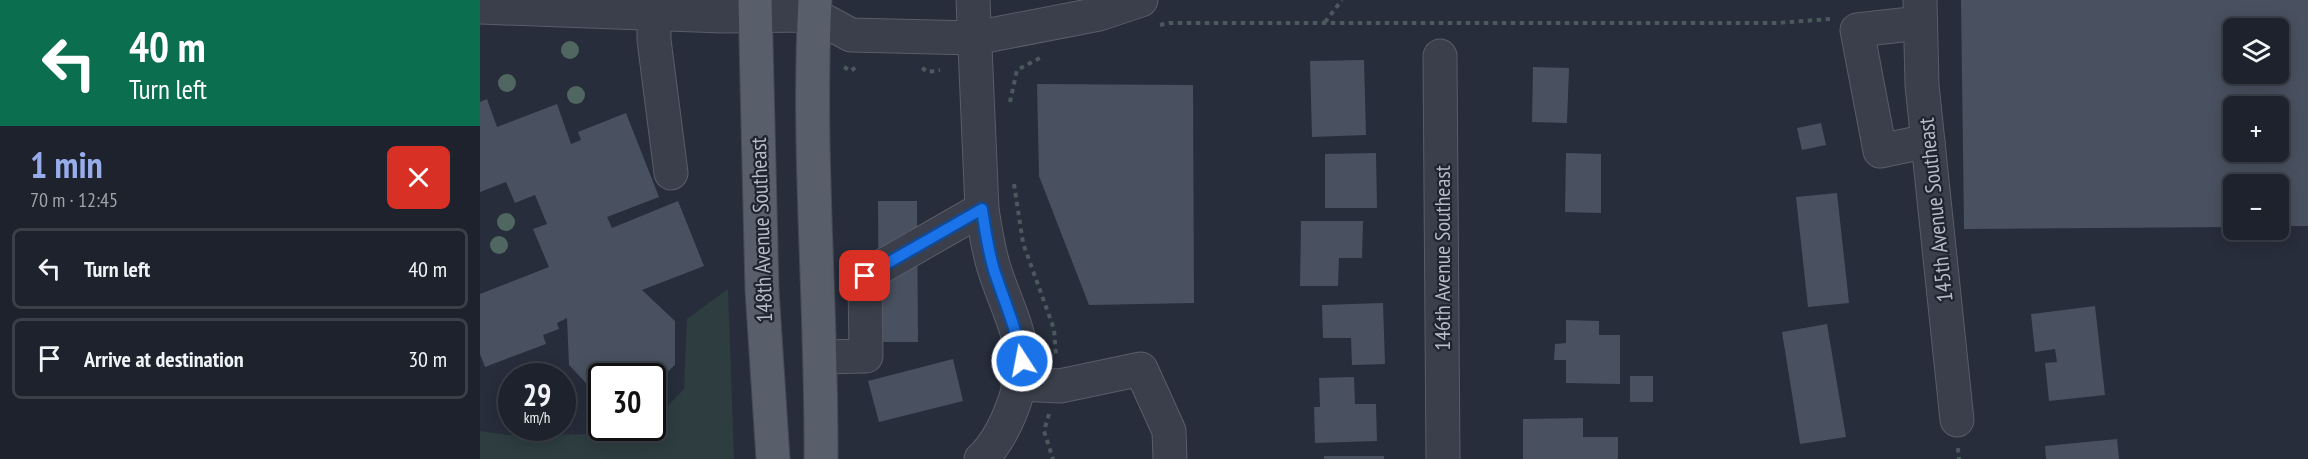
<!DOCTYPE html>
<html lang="en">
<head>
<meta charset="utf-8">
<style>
	:root { --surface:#1d222c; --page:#252a34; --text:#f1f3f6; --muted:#a0a4a9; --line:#3b3f48; --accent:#97aceb }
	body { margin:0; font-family:"PT Sans Narrow",sans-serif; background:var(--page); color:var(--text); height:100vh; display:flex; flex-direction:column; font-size:22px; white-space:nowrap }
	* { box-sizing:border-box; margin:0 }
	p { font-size:20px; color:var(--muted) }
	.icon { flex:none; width:33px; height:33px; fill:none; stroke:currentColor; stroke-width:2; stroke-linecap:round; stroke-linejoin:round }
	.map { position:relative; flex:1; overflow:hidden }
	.drawer { display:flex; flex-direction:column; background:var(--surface); width:480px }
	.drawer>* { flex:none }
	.banner { background:#0b6e4f; color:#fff; overflow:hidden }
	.tools { position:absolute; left:1743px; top:18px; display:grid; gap:12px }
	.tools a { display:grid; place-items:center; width:66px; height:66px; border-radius:9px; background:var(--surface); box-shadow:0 3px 15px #0003,0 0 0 2px var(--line); font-size:30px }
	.speed { position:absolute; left:18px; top:363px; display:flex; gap:12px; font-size:30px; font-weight:700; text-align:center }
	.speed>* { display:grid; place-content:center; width:78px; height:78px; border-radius:50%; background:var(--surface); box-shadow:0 3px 15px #0003,0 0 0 2px var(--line); line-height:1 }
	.speed small { font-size:15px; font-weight:400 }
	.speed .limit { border:3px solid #111; border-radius:9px; background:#fff; color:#111 }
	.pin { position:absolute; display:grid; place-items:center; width:51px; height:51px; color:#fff; margin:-26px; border-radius:12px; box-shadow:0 3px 9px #0006 }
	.me { position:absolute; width:66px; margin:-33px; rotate:349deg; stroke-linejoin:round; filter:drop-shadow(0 0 4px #0008) }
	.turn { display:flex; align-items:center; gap:21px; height:126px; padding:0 30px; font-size:27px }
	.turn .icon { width:78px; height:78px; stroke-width:2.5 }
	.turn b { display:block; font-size:42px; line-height:51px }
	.round { display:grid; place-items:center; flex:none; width:63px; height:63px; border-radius:9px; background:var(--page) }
	.headline { display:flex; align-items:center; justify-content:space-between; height:102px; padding:0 30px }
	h1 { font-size:36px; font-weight:700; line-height:45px; color:var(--accent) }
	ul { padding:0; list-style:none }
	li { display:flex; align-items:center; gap:18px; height:81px; margin:0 12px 9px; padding:0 18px; border:3px solid var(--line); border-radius:9px }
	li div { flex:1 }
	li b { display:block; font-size:22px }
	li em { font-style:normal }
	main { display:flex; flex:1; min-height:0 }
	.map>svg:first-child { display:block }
	.green { fill:#2d3d40 }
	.building { fill:#49505f; fill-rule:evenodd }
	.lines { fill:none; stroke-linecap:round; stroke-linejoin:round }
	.minor-casing { stroke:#595d69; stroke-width:35 }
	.major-casing { stroke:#444854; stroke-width:35 }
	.path { stroke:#4b595d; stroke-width:4; stroke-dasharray:4.5 4.5; stroke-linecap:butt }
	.minor { stroke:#3b3f4b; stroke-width:33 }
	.major { stroke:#595e6b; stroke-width:33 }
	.tree { fill:#506660 }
	.route-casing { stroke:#114b97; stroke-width:15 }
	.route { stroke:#1a73e8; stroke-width:10 }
	.labels { text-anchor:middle; stroke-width:4.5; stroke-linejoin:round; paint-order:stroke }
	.street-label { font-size:22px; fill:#b7bbc7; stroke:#202430 }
</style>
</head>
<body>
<main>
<section class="drawer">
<div class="banner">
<div class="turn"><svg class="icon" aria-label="left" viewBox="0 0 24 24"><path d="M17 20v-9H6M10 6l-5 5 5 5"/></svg><div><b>40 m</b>Turn left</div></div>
</div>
<div class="headline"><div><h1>1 min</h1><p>70 m · 12:45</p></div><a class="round" style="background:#d93025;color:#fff"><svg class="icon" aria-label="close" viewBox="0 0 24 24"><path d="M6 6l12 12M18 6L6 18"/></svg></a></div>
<ul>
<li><svg class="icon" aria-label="left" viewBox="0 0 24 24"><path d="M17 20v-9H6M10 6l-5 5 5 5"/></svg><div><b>Turn left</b></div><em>40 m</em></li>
<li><svg class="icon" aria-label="arrive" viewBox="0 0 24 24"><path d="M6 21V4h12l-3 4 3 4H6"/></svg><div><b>Arrive at destination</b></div><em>30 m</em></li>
</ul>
</section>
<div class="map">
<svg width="1828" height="459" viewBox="0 0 1828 459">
	<rect width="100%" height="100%" fill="#272d3b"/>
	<polygon class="green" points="248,289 254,459 0,459 0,431 28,435 132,434 152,428 172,428 173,421 204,389 207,319"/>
	<g class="building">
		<path d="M1481,0H1828V226H1798V184H1754V227L1484,229ZM1754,28H1798V74H1754ZM1754,106H1798V152H1754Z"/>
		<polygon points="884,60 886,135 832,137 830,61"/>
		<polygon points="1053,67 1089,68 1087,123 1052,122"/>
		<polygon points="557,84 713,85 714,303 609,305 559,176"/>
		<polygon points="7,99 17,127 77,104 91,144 101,140 98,132 146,113 179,197 127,217 132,228 198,201 224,266 162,290 195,321 195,365 172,386 172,376 122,376 122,397 119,397 89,365 87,318 77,323 79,329 63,335 66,344 5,367 0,354 0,294 69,267 53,229 67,224 55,195 35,203 26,182 0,192 0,102"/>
		<polygon points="1341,123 1346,145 1322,150 1317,128"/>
		<polygon points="896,153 897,208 845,208 845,154"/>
		<polygon points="1086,153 1121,154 1121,213 1085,212"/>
		<polygon points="1357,193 1369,303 1328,307 1316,197"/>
		<polygon points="398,201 437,201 438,342 399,342"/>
		<polygon points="821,221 883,221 882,258 859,258 858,286 820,286"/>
		<polygon points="903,303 905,364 872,365 871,338 843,338 842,305"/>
		<polygon points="1615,306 1625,395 1569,401 1565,363 1577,362 1575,349 1555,352 1551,314"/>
		<polygon points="1086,320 1119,321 1119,335 1140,335 1140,384 1086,383 1086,360 1074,360 1075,344 1086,343"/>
		<polygon points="1347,324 1366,437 1320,444 1302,332"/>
		<polygon points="473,359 483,401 399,422 388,381"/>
		<rect x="1150" y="376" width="23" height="26"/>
		<polygon points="874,377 875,404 896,404 897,441 835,443 834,407 840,407 839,378"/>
		<polygon points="1103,418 1103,437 1138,437 1138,459 1043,459 1043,419"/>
		<polygon points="1637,439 1639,459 1566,459 1565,446"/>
		<rect x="844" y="456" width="60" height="3"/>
	</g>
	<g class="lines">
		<defs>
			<g id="minor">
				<path d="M493,0L502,209C505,229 508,249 514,268C523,298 540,328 542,360C543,390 523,439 501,459"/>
				<polyline points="1440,0 1442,85 1477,420"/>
				<polyline points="0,7 242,16 334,15 371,35 495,38 619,14 661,0"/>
				<polyline points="174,13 174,40 191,173"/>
				<polyline points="1440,23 1377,30 1400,151 1448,141"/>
				<polyline points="960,56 963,459"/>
				<polyline points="341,357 386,356 385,276 502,209"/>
				<polyline points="538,384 580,386 661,369 689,431 690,459"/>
			</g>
			<g id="major">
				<polyline points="275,0 282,290 293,459"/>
				<path d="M335,0C327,153 342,306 341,459"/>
			</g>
		</defs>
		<use href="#minor" class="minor-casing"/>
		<use href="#major" class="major-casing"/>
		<g class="path">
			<polyline points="845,22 862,0"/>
			<polyline points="680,25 689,23 1297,23 1350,19"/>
			<polyline points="364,67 371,71 377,66"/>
			<polyline points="442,68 448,72 460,70"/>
			<polyline points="530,102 537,70 560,58"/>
			<polyline points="534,184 543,243 574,329 576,356"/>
			<polyline points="569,414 564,431 573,459"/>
			<polyline points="1478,448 1479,459"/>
		</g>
		<use href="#minor" class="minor"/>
		<use href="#major" class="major"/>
	</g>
	<g class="tree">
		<circle cx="90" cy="50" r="9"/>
		<circle cx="27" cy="83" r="9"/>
		<circle cx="96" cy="95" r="9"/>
		<circle cx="26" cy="222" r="9"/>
		<circle cx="19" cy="245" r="9"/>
	</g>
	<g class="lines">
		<defs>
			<path id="route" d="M385,276L502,209C505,230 508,250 514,270C524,301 537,329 542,361"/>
		</defs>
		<use href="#route" class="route-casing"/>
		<use href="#route" class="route"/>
	</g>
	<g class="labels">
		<g class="street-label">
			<text transform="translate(1455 210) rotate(-96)" y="8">145th Avenue Southeast</text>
			<text transform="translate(281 230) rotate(-92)" y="8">148th Avenue Southeast</text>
			<text transform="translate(962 258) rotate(-90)" y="8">146th Avenue Southeast</text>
		</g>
	</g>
</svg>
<div class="tools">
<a><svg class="icon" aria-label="layers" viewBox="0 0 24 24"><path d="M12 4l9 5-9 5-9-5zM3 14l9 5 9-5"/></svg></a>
<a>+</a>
<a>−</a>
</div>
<div class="speed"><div>29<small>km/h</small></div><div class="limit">30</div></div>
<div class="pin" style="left:385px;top:276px;background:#d93025"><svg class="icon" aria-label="arrive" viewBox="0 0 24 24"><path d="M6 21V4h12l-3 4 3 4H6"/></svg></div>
<svg class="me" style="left:542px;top:361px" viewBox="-20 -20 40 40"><circle r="17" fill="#1a73e8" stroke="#fff" stroke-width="3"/><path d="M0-11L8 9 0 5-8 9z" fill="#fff"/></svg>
</div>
</main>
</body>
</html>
